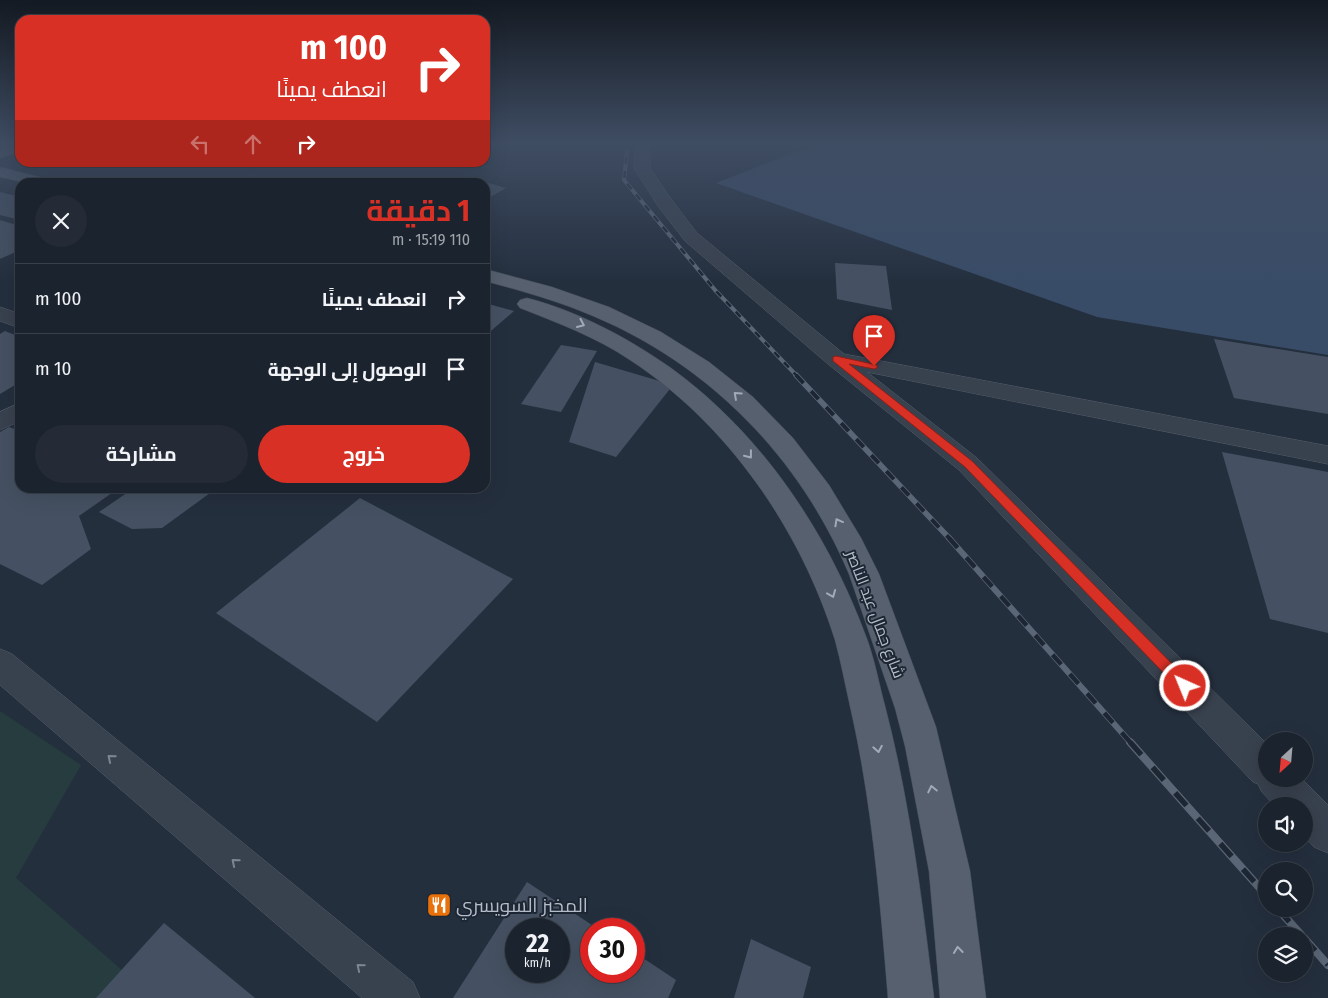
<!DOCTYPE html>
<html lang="ar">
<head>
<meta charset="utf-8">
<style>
	:root { --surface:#1b232e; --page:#242b36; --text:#f1f3f6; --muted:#a0a4aa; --line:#39404a; --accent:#d93025 }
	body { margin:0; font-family:"Fira Sans Condensed",Cairo,sans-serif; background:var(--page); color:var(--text); direction:rtl; height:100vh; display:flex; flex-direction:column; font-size:19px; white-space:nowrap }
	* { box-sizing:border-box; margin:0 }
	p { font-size:16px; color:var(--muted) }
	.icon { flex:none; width:28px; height:28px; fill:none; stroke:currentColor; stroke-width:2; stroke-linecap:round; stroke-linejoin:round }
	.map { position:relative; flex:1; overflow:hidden; direction:ltr }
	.drawer { position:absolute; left:15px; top:178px; width:475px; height:315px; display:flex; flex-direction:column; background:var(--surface); border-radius:15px; box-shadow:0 5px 20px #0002,0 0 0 1px var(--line); direction:rtl }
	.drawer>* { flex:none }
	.top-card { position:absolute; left:15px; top:15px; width:475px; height:152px; border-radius:15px; box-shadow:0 5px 20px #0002,0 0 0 1px var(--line); direction:rtl; background:#d93025; color:#fff; overflow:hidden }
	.needle { width:32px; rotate:206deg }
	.buttons { position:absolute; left:1258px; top:732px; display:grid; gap:10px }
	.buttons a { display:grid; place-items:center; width:55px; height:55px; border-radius:50%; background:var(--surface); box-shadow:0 5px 20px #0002,0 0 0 1px var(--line); font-size:25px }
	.speed { position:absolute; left:505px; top:918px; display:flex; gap:10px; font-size:25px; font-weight:700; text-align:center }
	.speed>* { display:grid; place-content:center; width:65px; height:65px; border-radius:50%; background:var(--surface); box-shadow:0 5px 20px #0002,0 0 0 1px var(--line); line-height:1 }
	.speed small { font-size:12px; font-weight:400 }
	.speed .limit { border:8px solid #d22; background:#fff; color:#111 }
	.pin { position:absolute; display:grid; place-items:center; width:42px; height:42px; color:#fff; margin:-51px -21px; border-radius:50% 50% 50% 0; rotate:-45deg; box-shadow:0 0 5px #0007 }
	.pin .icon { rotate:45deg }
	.me { position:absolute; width:55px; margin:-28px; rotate:316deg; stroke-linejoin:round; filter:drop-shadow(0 0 4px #0008) }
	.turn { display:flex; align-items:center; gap:18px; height:105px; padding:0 20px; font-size:22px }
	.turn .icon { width:65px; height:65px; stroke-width:2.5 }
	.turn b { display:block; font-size:35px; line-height:42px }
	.lanes { display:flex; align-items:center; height:48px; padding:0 20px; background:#0003; justify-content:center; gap:25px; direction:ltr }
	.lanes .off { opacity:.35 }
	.round { display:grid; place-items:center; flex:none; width:52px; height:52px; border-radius:26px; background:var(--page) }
	.overview { display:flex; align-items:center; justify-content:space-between; height:85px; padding:0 20px }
	h1 { font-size:30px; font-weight:700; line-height:38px; color:var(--accent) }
	.primary-button { display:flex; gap:10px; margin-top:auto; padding:10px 20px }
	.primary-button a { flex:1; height:58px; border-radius:30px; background:var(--accent); color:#fff; font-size:20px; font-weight:700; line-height:58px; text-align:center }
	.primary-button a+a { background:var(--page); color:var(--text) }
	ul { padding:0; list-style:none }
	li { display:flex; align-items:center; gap:15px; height:70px; padding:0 20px; border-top:1px solid var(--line) }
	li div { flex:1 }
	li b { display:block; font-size:19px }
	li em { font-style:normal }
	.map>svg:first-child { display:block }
	.green { fill:#263c3f }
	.water { fill:#394c67 }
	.building { fill:#455162; fill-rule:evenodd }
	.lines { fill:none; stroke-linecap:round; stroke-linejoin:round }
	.minor-casing { stroke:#565f6c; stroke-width:1 }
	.tertiary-casing { stroke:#565f6c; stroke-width:1 }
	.primary-casing { stroke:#414a57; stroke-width:1 }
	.minor { fill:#38414e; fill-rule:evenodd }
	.tertiary { fill:#38414e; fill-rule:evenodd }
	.primary { fill:#56606e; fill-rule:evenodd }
	.rail-far3-casing { stroke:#5a6575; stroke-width:4 }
	.rail-far2-casing { stroke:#5a6575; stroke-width:5.5 }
	.rail-far1-casing { stroke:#5a6575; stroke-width:6 }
	.rail-casing { stroke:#5a6575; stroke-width:8 }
	.rail-far3 { stroke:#1d2633; stroke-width:2.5; stroke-dasharray:7; stroke-linecap:butt }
	.rail-far2 { stroke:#1d2633; stroke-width:4; stroke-dasharray:11; stroke-linecap:butt }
	.rail-far1 { stroke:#1d2633; stroke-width:4.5; stroke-dasharray:13; stroke-linecap:butt }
	.rail { stroke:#1d2633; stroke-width:5.5; stroke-dasharray:17; stroke-linecap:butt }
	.oneway { stroke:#a1aab7 }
	.oneway2 { stroke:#7c8592 }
	.route { fill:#d93025; stroke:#8d1f18 }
	.labels { text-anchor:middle; stroke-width:4; stroke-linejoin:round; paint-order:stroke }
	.street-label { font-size:16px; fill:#b4bcc9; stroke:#1d2633 }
	.near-poi-label { font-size:19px; fill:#b4bcc9; stroke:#1d2633; text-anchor:start }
</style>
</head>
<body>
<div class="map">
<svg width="1328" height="998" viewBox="0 0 1328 998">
	<rect width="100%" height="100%" fill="#242f3e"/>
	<polygon class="green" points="0,711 81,765 16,878 154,998 0,998"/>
	<polygon class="water" points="818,143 1328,143 1328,355 1097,317 716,183"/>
	<g class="building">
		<polygon points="485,182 506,188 485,200"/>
		<polygon points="0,192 20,197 20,220 0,215"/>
		<polygon points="0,220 20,226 20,250 0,259"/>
		<polygon points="835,263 886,266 892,310 837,299"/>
		<polygon points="485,303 514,311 485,336"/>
		<polygon points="5,331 20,337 20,382 0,394 0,334"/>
		<polygon points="1214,339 1328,357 1328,414 1234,398"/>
		<polygon points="561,345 597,351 561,412 521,404"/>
		<polygon points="595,362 673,385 616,457 569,442"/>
		<polygon points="9,427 20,431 20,488 119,488 79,516 91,549 42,585 0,564 0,432"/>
		<polygon points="1222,452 1328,472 1328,633 1270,619"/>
		<polygon points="134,488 217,488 162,528 132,529 99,512"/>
		<polygon points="360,498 513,579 377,722 216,613"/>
		<path d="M527,882L598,929H591V971H634V952L676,980L668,998H453ZM516,929H559V971H516Z"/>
		<polygon points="164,923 255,998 96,998"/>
		<polygon points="751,939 811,967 803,998 734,998"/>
	</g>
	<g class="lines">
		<defs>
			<g id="minor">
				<polygon points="636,143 650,143 650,168 671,199 697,233 844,354 1328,446 1328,464 867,372 977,458 1266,743 1266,779 1302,779 1328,805 1328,853 1314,847 1304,836 1304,806 1275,806 1262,792 1258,784 1253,782 959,470 828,364 685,241 658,206 634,168"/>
				<polygon points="0,307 20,314 20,328 0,321"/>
			</g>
			<g id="tertiary">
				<polygon points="20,403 20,421 0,430 0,412"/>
				<polygon points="0,649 12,654 413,982 420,998 362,998 0,685"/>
			</g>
			<g id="primary">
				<polygon points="15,143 20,143 20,151 0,158 0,148"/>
				<polygon points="0,167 47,179 49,182 23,182 0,177"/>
				<path d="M485,269L552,287L609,307L661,332L709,362L753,397L793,438L829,485L861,538L879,574L936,727L970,871L986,998H940L929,871L905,746L895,708L849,574C800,458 710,365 593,316C558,301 522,291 485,281Z"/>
				<path d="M527,298C578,311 628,338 671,368C763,435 828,533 867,639C875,661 879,684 885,706C910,802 922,900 934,998H888C880,900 872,802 850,706C845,684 841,662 835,640C800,529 728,424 630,360C596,337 558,323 520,308L517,304L520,300Z"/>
			</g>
		</defs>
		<use href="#minor" class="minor-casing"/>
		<use href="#tertiary" class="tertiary-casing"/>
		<use href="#primary" class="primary-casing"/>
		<use href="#minor" class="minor"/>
		<use href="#tertiary" class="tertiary"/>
		<use href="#primary" class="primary"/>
		<defs>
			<polyline id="rail-far3" points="628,143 624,180 715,290 797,376"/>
			<polyline id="rail-far2" points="796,375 950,539"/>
			<polyline id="rail-far1" points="949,538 1131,743"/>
			<g id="rail">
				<polyline points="1130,742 1266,895"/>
				<polyline points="1278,909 1302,936"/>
				<polyline points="1304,938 1328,965"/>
			</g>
		</defs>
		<use href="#rail-far3" class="rail-far3-casing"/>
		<use href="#rail-far2" class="rail-far2-casing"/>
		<use href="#rail-far1" class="rail-far1-casing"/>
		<use href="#rail" class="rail-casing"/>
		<use href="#rail-far3" class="rail-far3"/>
		<use href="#rail-far2" class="rail-far2"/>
		<use href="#rail-far1" class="rail-far1"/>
		<use href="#rail" class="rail"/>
	</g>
	<defs><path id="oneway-chevron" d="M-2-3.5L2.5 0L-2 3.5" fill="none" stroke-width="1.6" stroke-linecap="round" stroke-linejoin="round" transform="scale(1.25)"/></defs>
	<g class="oneway">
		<use href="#oneway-chevron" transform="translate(581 324) rotate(24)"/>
		<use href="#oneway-chevron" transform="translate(737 395) rotate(-138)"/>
		<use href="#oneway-chevron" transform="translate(749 455) rotate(52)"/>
		<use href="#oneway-chevron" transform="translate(838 522) rotate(-119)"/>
		<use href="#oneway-chevron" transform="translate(832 594) rotate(68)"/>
		<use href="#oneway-chevron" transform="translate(878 749) rotate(80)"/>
		<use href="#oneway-chevron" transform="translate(932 789) rotate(-102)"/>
		<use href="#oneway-chevron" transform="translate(958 950) rotate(-96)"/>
	</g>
	<g class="oneway2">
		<use href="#oneway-chevron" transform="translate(111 758) rotate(-140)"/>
		<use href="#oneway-chevron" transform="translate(235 862) rotate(-140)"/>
		<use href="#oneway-chevron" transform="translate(360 967) rotate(-140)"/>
	</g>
	<linearGradient id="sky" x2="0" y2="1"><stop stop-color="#141a22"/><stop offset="0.51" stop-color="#3f4d63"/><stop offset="1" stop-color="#3f4d63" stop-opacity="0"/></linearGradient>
	<rect width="1328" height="282" fill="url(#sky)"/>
	<polygon class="route" points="836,356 877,365 877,368 874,369 849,364 972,461 1190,682 1192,686 1190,690 1185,692 1180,690 965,467 833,361 833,357"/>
	<defs>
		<symbol id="restaurant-square" viewBox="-11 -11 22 22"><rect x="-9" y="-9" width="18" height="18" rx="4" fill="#e8710a" stroke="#1d2633"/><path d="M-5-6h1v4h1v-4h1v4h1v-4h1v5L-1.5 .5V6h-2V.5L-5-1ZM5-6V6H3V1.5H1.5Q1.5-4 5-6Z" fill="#fff"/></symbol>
	</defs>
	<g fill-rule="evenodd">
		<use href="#restaurant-square" x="425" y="891" width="28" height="28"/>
	</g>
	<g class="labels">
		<g class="street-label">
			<text transform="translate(876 614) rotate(69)" y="6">شارع جمال عبد الناصر</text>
		</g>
		<g class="near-poi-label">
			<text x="456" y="912">المخبز السويسري</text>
		</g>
	</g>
</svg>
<div class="buttons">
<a><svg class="needle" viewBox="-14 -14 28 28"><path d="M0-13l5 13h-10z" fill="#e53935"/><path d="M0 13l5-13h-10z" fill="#a0a4aa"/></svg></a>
<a><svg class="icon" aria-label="sound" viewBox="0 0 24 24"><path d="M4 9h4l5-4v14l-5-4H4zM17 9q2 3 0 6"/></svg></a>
<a><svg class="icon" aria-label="search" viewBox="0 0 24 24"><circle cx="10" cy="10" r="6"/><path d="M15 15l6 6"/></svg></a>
<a><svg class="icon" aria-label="layers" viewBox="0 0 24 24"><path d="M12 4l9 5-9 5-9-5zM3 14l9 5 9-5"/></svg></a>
</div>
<div class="speed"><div>22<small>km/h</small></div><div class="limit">30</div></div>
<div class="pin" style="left:874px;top:366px;background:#d93025"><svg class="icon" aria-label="arrive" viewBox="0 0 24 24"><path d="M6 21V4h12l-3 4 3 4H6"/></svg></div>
<svg class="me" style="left:1185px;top:686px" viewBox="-20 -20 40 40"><circle r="17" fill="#d93025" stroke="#fff" stroke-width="3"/><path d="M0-11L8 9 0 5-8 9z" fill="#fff"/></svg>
<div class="top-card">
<div class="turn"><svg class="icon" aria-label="right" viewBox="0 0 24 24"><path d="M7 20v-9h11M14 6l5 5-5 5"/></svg><div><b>100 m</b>انعطف يمينًا</div></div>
<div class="lanes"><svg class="icon off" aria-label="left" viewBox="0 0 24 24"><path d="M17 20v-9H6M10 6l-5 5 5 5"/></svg><svg class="icon off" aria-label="ahead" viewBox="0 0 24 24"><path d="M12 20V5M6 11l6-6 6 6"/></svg><svg class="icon" aria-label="right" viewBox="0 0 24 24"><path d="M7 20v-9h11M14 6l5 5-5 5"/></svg></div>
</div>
<section class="drawer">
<div class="overview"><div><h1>1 دقيقة</h1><p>110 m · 15:19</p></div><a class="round"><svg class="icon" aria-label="close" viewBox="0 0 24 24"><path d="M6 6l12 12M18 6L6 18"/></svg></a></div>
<ul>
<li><svg class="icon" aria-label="right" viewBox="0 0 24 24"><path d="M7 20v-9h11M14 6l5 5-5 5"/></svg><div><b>انعطف يمينًا</b></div><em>100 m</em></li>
<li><svg class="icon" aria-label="arrive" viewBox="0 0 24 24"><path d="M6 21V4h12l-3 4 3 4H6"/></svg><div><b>الوصول إلى الوجهة</b></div><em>10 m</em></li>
</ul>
<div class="primary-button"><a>خروج</a><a>مشاركة</a></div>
</section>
</div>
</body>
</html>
